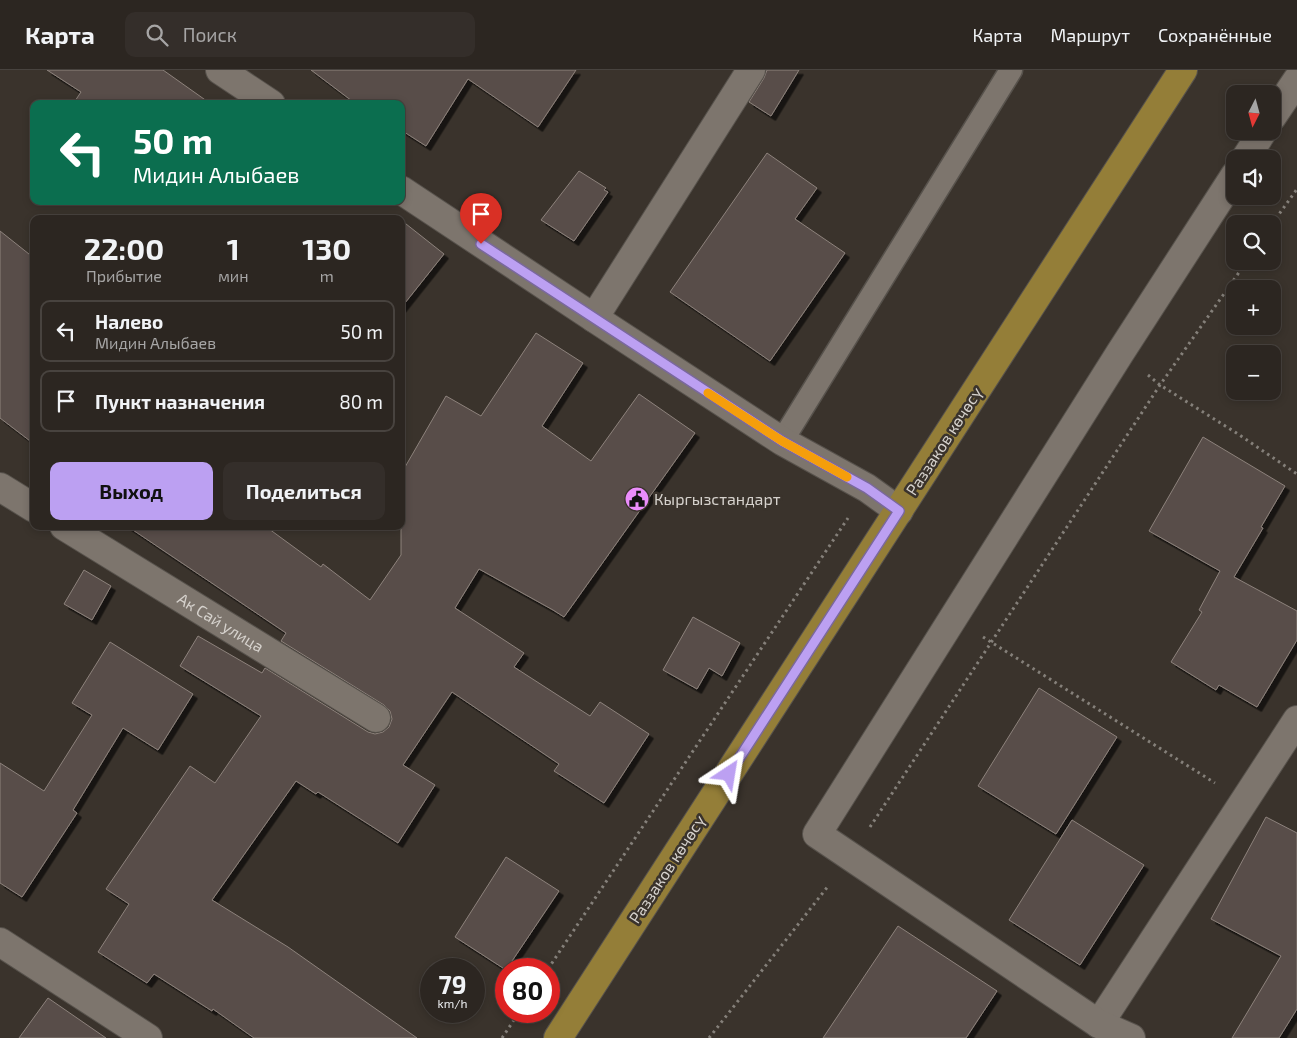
<!DOCTYPE html>
<html lang="ru">
<head>
<meta charset="utf-8">
<style>
	:root { --surface:#2c2621; --page:#342e2a; --text:#f1f3f6; --muted:#a6a5a5; --line:#48433f; --accent:#bca0f2 }
	body { margin:0; font-family:"Exo 2",sans-serif; background:var(--page); color:var(--text); height:100vh; display:flex; flex-direction:column; font-size:19px; white-space:nowrap }
	* { box-sizing:border-box; margin:0 }
	p { font-size:16px; color:var(--muted) }
	.icon { flex:none; width:28px; height:28px; fill:none; stroke:currentColor; stroke-width:2; stroke-linecap:round; stroke-linejoin:round }
	.map { position:relative; flex:1; overflow:hidden }
	.panel { position:absolute; left:30px; top:145px; width:375px; height:315px; display:flex; flex-direction:column; background:var(--surface); border-radius:10px; box-shadow:0 2px 8px #0003,0 0 0 1px var(--line) }
	.panel>* { flex:none }
	.banner { position:absolute; left:30px; top:30px; width:375px; height:105px; border-radius:10px; box-shadow:0 2px 8px #0003,0 0 0 1px var(--line); background:#0b6e4f; color:#fff; overflow:hidden }
	.needle { width:32px; rotate:186deg }
	.fabs { position:absolute; left:1226px; top:15px; display:grid; gap:10px }
	.fabs a { display:grid; place-items:center; width:55px; height:55px; border-radius:10px; background:var(--surface); box-shadow:0 2px 8px #0003,0 0 0 1px var(--line); font-size:25px }
	.speed { position:absolute; left:420px; top:888px; display:flex; gap:10px; font-size:25px; font-weight:700; text-align:center }
	.speed>* { display:grid; place-content:center; width:65px; height:65px; border-radius:50%; background:var(--surface); box-shadow:0 2px 8px #0003,0 0 0 1px var(--line); line-height:1 }
	.speed small { font-size:12px; font-weight:400 }
	.speed .limit { border:8px solid #d22; background:#fff; color:#111 }
	.pin { position:absolute; display:grid; place-items:center; width:42px; height:42px; color:#fff; margin:-51px -21px; border-radius:50% 50% 50% 0; rotate:-45deg; box-shadow:0 0 5px #0007 }
	.pin .icon { rotate:45deg }
	.me { position:absolute; width:55px; margin:-28px; rotate:33deg; stroke-linejoin:round; filter:drop-shadow(0 0 4px #0008) }
	.turn { display:flex; align-items:center; gap:18px; height:105px; padding:0 20px; font-size:22px }
	.turn .icon { width:65px; height:65px; stroke-width:2.5 }
	.turn b { display:block; font-size:35px; line-height:42px }
	.eta { display:flex; justify-content:space-evenly; align-items:center; height:85px; text-align:center }
	.eta b { font-size:30px; font-weight:700; line-height:35px }
	.button { display:flex; gap:10px; margin-top:auto; padding:10px 20px }
	.button a { flex:1; height:58px; border-radius:10px; background:var(--accent); color:#111; font-size:20px; font-weight:700; line-height:58px; text-align:center }
	.button a+a { background:var(--page); color:var(--text) }
	ul { padding:0; list-style:none }
	li { display:flex; align-items:center; gap:15px; height:62px; margin:0 10px 8px; padding:0 10px; border:2px solid var(--line); border-radius:10px }
	li div { flex:1 }
	li b { display:block; font-size:19px }
	li em { font-style:normal }
	header { display:flex; align-items:center; gap:30px; box-sizing:border-box; height:70px; padding:0 25px; background:var(--surface); border-bottom:1px solid var(--line) }
	header strong { font-size:24px }
	nav { display:flex; gap:28px; margin-inline-start:auto; font-size:18px }
	.search { width:350px; height:45px; background:var(--page); display:flex; align-items:center; gap:12px; box-sizing:border-box; padding:0 18px; border-radius:10px; color:var(--muted); font-size:19px }
	.map>svg:first-child { display:block }
	.building { fill:#584e49; stroke:#8d827c; filter:url(#shadow) }
	.lines { fill:none; stroke-linecap:round; stroke-linejoin:round }
	.service-casing { stroke:#57524c; stroke-width:25 }
	.minor-casing { stroke:#57524c; stroke-width:30 }
	.trunk-casing { stroke:#57524c; stroke-width:30 }
	.path { stroke:#85807a; stroke-width:3; stroke-dasharray:2.5 4; stroke-linecap:butt }
	.service { stroke:#7d756d; stroke-width:22 }
	.minor { stroke:#7d756d; stroke-width:28 }
	.trunk { stroke:#947e38; stroke-width:28 }
	.route-casing { stroke:#7a689d; stroke-width:12 }
	.route { stroke:#bca0f2; stroke-width:9 }
	.slow { stroke:#f59e0b; stroke-width:9 }
	.labels { text-anchor:middle; stroke-width:5; stroke-linejoin:round; paint-order:stroke }
	.street-label { font-size:16px; fill:#d6d2cd; stroke:#3a332c }
	.poi-label { font-size:16px; fill:#d6d2cd; stroke:#3a332c; text-anchor:start }
</style>
</head>
<body>
<header>
<strong>Карта</strong>
<div class="search"><svg class="icon" aria-label="search" viewBox="0 0 24 24"><circle cx="10" cy="10" r="6"/><path d="M15 15l6 6"/></svg>Поиск</div>
<nav><a>Карта</a><a>Маршрут</a><a>Сохранённые</a></nav>
</header>
<div class="map">
<svg width="1297" height="968" viewBox="0 0 1297 968">
	<defs>
		<filter id="shadow"><feDropShadow dx="4.5" dy="4.5" stdDeviation="0" flood-color="#0009"/></filter>
	</defs>
	<rect width="100%" height="100%" fill="#3a332c"/>
	<g class="building">
		<polygon points="47,0 163,0 211,34 73,34 81,22"/>
		<polygon points="311,0 576,0 538,57 468,9 426,76 401,60 401,34 356,34"/>
		<polygon points="767,0 799,0 771,46 749,32 764,8"/>
		<polygon points="767,83 817,118 795,149 845,183 770,291 670,222"/>
		<polygon points="579,101 606,118 604,120 608,122 574,171 541,150"/>
		<polygon points="401,150 444,184 401,238"/>
		<polygon points="0,161 34,188 34,374 0,348"/>
		<polygon points="536,263 583,293 542,356 591,391 639,324 695,363 564,547 553,540 479,499 455,538 524,583 514,597 590,646 600,632 649,664 604,733 554,701 559,694 452,622 403,695 435,715 398,773 318,722 316,724 296,711 212,830 288,877 417,968 254,968 213,939 212,941 154,904 147,913 98,882 129,834 106,819 190,696 215,713 261,646 180,596 198,566 262,603 265,598 368,662 375,664 383,662 389,657 392,649 390,641 384,635 281,571 286,563 127,456 265,456 321,497 323,494 370,530 401,485 401,404 446,326 481,346"/>
		<polygon points="1203,367 1285,416 1261,457 1263,458 1234,507 1297,541 1297,570 1257,637 1219,615 1216,620 1171,592 1202,542 1199,540 1220,501 1149,461"/>
		<polygon points="84,500 111,516 92,550 64,534"/>
		<polygon points="693,547 740,573 722,606 709,598 697,619 663,600"/>
		<polygon points="110,572 193,624 158,680 123,658 73,740 77,743 22,827 0,813 0,693 44,721 92,645 72,633"/>
		<polygon points="1039,618 1117,667 1056,764 978,716"/>
		<polygon points="1266,747 1297,763 1297,939 1279,968 1232,968 1281,886 1211,849"/>
		<polygon points="1072,750 1144,795 1080,895 1009,850"/>
		<polygon points="506,787 559,821 506,900 455,867"/>
		<polygon points="898,856 997,921 966,968 823,968"/>
		<polygon points="48,928 106,968 19,968"/>
	</g>
	<g class="lines">
		<defs>
			<polyline id="service" points="782,371 1011,0"/>
			<g id="minor">
				<polyline points="220,0 271,34"/>
				<polyline points="1272,47 1297,10"/>
				<polyline points="1245,89 1263,61"/>
				<polyline points="401,120 594,248 782,371 867,418 899,441"/>
				<polyline points="594,248 751,0"/>
				<polyline points="0,417 34,438"/>
				<path id="s1" d="M64,456L376,648"/>
				<polyline points="0,872 148,968"/>
				<polyline points="1099,954 1297,650"/>
				<polyline points="1131,968 1099,954 817,764 1120,283 1235,105"/>
			</g>
			<polyline id="trunk" points="558,968 1183,0"/>
		</defs>
		<use href="#service" class="service-casing"/>
		<use href="#minor" class="minor-casing"/>
		<use href="#trunk" class="trunk-casing"/>
		<g class="path">
			<polyline points="1272,154 1297,119"/>
			<polyline points="1148,305 1160,315 1238,364 1297,404"/>
			<polyline points="983,567 1215,713"/>
			<polyline points="870,757 1160,315 1247,191"/>
			<polyline points="548,899 848,448"/>
			<polyline points="502,968 520,941"/>
			<polyline points="709,968 829,815"/>
		</g>
		<use href="#service" class="service"/>
		<use href="#minor" class="minor"/>
		<use href="#trunk" class="trunk"/>
	</g>
	<g class="lines">
		<defs>
			<polyline id="route" points="481,174 782,371 867,418 899,441 729,704"/>
		</defs>
		<use href="#route" class="route-casing"/>
		<use href="#route" class="route"/>
		<polyline class="slow" points="708,323 782,371 847,407"/>
	</g>
	<defs>
		<symbol id="civic-disc" viewBox="-11 -11 22 22"><circle r="9.5" fill="#eb8dfc" stroke="#3a332c"/><path d="M-.6-6.5H3V-4.5H.6V-3L4-1V1h2V6H-6V1h2V-1L-.6-3ZM-1.2 2.5V6h2.4V2.5Z" fill="#111"/></symbol>
	</defs>
	<g fill-rule="evenodd">
		<use href="#civic-disc" x="623" y="415" width="28" height="28"/>
	</g>
	<g class="labels">
		<g class="street-label">
			<text transform="translate(944 371) rotate(-57)" y="6">Раззаков көчөсү</text>
			<text dy="6" stroke="none"><textPath href="#s1" startOffset="184">Ак Сай улица</textPath></text>
			<text transform="translate(667 799) rotate(-57)" y="6">Раззаков көчөсү</text>
		</g>
		<g class="poi-label">
			<text x="654" y="435">Кыргызстандарт</text>
		</g>
	</g>
</svg>
<div class="fabs">
<a><svg class="needle" viewBox="-14 -14 28 28"><path d="M0-13l5 13h-10z" fill="#e53935"/><path d="M0 13l5-13h-10z" fill="#a6a5a5"/></svg></a>
<a><svg class="icon" aria-label="sound" viewBox="0 0 24 24"><path d="M4 9h4l5-4v14l-5-4H4zM17 9q2 3 0 6"/></svg></a>
<a><svg class="icon" aria-label="search" viewBox="0 0 24 24"><circle cx="10" cy="10" r="6"/><path d="M15 15l6 6"/></svg></a>
<a>+</a>
<a>−</a>
</div>
<div class="speed"><div>79<small>km/h</small></div><div class="limit">80</div></div>
<div class="pin" style="left:481px;top:174px;background:#d93025"><svg class="icon" aria-label="arrive" viewBox="0 0 24 24"><path d="M6 21V4h12l-3 4 3 4H6"/></svg></div>
<svg class="me" style="left:729px;top:704px" viewBox="-20 -20 40 40"><path d="M0-17L14 15 0 8-14 15z" fill="#bca0f2" stroke="#fff" stroke-width="4"/></svg>
<div class="banner">
<div class="turn"><svg class="icon" aria-label="left" viewBox="0 0 24 24"><path d="M17 20v-9H6M10 6l-5 5 5 5"/></svg><div><b>50 m</b>Мидин Алыбаев</div></div>
</div>
<section class="panel">
<div class="eta">
<div><b>22:00</b><p>Прибытие</p></div>
<div><b>1</b><p>мин</p></div>
<div><b>130</b><p>m</p></div>
</div>
<ul>
<li><svg class="icon" aria-label="left" viewBox="0 0 24 24"><path d="M17 20v-9H6M10 6l-5 5 5 5"/></svg><div><b>Налево</b><p>Мидин Алыбаев</p></div><em>50 m</em></li>
<li><svg class="icon" aria-label="arrive" viewBox="0 0 24 24"><path d="M6 21V4h12l-3 4 3 4H6"/></svg><div><b>Пункт назначения</b></div><em>80 m</em></li>
</ul>
<div class="button"><a>Выход</a><a>Поделиться</a></div>
</section>
</div>
</body>
</html>
